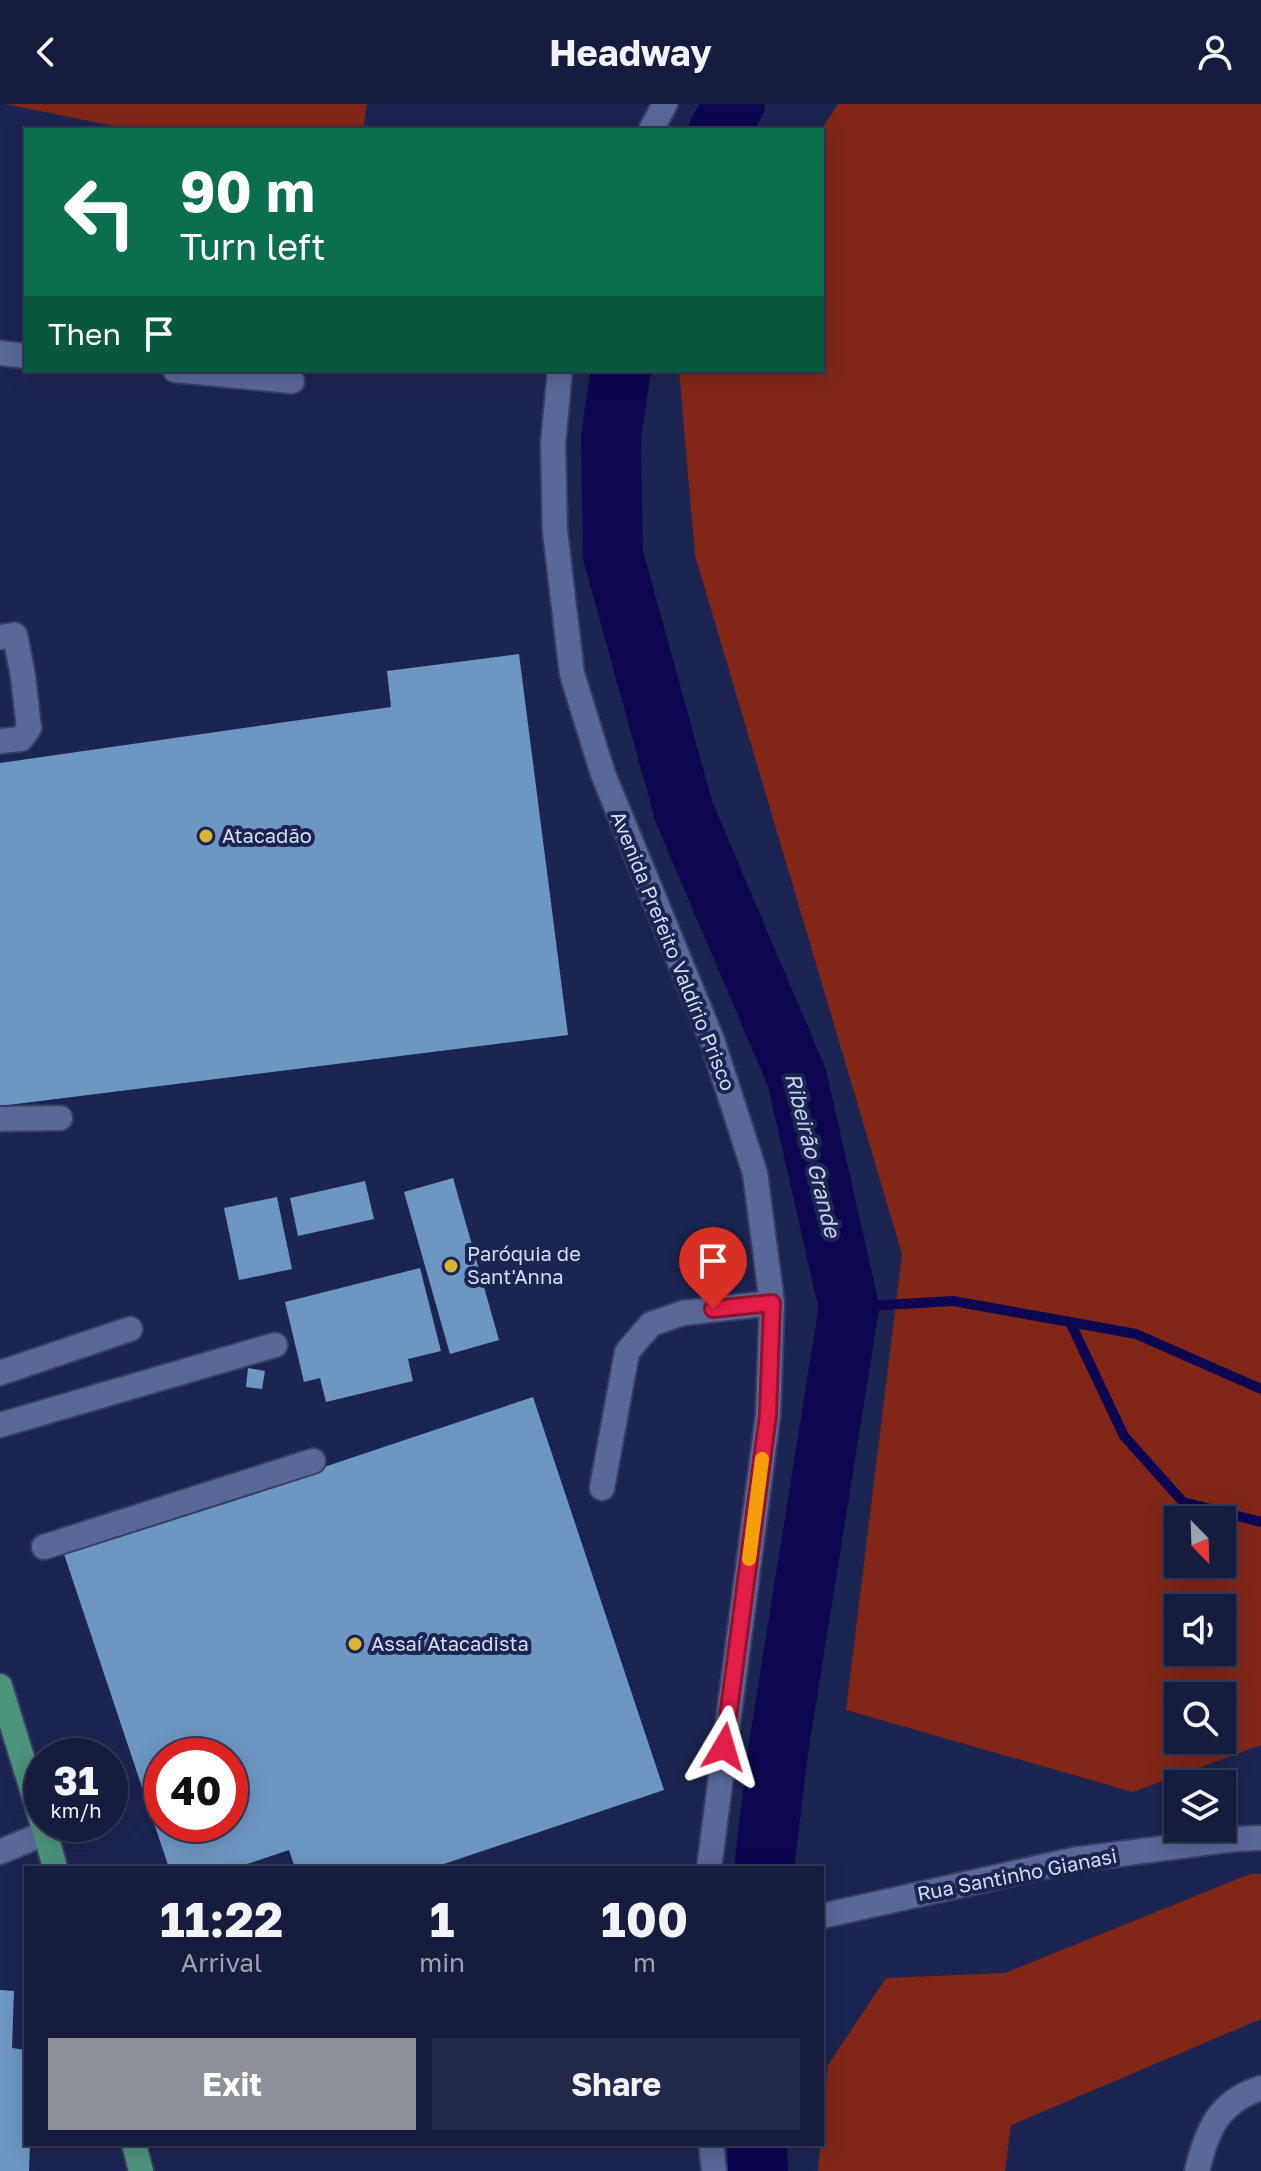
<!DOCTYPE html>
<html lang="en">
<head>
<meta charset="utf-8">
<style>
	:root { --surface:#151c3d; --page:#222948; --text:#f1f3f6; --muted:#9da1b0; --line:#343a57; --accent:#8c9099 }
	body { margin:0; font-family:"Golos Text",sans-serif; background:var(--page); color:var(--text); height:100vh; display:flex; flex-direction:column; font-size:30px; white-space:nowrap }
	* { box-sizing:border-box; margin:0 }
	p { font-size:26px; color:var(--muted) }
	.icon { flex:none; width:44px; height:44px; fill:none; stroke:currentColor; stroke-width:2; stroke-linecap:round; stroke-linejoin:round }
	.map { position:relative; flex:1; overflow:hidden }
	.drawer { position:absolute; left:24px; top:1762px; width:800px; height:280px; display:flex; flex-direction:column; background:var(--surface); border-radius:0px; box-shadow:0 4px 20px #0003,0 0 0 2px var(--line) }
	.drawer>* { flex:none }
	.banner { position:absolute; left:24px; top:24px; width:800px; height:244px; border-radius:0px; box-shadow:0 4px 20px #0003,0 0 0 2px var(--line); background:#0b6e4f; color:#fff; overflow:hidden }
	.needle { width:52px; rotate:157deg }
	.buttons { position:absolute; left:1164px; top:1402px; display:grid; gap:16px }
	.buttons a { display:grid; place-items:center; width:72px; height:72px; border-radius:0px; background:var(--surface); box-shadow:0 4px 20px #0003,0 0 0 2px var(--line); font-size:40px }
	.speed { position:absolute; left:24px; top:1634px; display:flex; gap:16px; font-size:40px; font-weight:700; text-align:center }
	.speed>* { display:grid; place-content:center; width:104px; height:104px; border-radius:50%; background:var(--surface); box-shadow:0 4px 20px #0003,0 0 0 2px var(--line); line-height:1 }
	.speed small { font-size:20px; font-weight:400 }
	.speed .limit { border:12px solid #d22; background:#fff; color:#111 }
	.pin { position:absolute; display:grid; place-items:center; width:68px; height:68px; color:#fff; margin:-82px -34px; border-radius:50% 50% 50% 0; rotate:-45deg; box-shadow:0 0 8px #0007 }
	.pin .icon { rotate:45deg }
	.me { position:absolute; width:88px; margin:-44px; rotate:7deg; stroke-linejoin:round; filter:drop-shadow(0 0 6px #0008) }
	.turn { display:flex; align-items:center; gap:28px; height:168px; padding:0 24px; font-size:36px }
	.turn .icon { width:104px; height:104px; stroke-width:2.5 }
	.turn b { display:block; font-size:56px; line-height:68px }
	.then { display:flex; align-items:center; height:76px; padding:0 24px; background:#0003; gap:16px; font-size:30px }
	.eta { display:flex; justify-content:space-evenly; align-items:center; height:136px; text-align:center }
	.eta b { font-size:48px; font-weight:700; line-height:56px }
	.cta { display:flex; gap:16px; margin-top:auto; padding:16px 24px }
	.cta a { flex:1; height:92px; border-radius:0px; background:var(--accent); color:#fff; font-size:32px; font-weight:700; line-height:92px; text-align:center }
	.cta a+a { background:var(--page); color:var(--text) }
	header { display:flex; justify-content:space-between; align-items:center; height:104px; padding:0 24px; background:var(--surface); font-size:36px; font-weight:700 }
	.map>svg:first-child { display:block }
	.green { fill:#822718; fill-rule:evenodd }
	.lines { fill:none; stroke-linecap:round; stroke-linejoin:round }
	.stream { stroke:#0c0750; stroke-width:10 }
	.river { stroke:#0c0750; stroke-width:60 }
	.building { fill:#6e96c3; fill-rule:evenodd }
	.minor-casing { stroke:#393e64; stroke-width:28 }
	.major-casing { stroke:#393e64; stroke-width:28 }
	.minor { stroke:#5a6799; stroke-width:24 }
	.major { stroke:#4c937c; stroke-width:24 }
	.route-casing { stroke:#92132f; stroke-width:20 }
	.route { stroke:#e11d48; stroke-width:14 }
	.slow { stroke:#f59e0b; stroke-width:14 }
	.poi-dot { fill:#d9b434; stroke:#1c2551; stroke-width:3 }
	.labels { text-anchor:middle; stroke-width:8; stroke-linejoin:round; paint-order:stroke }
	.poi-label { font-size:20px; fill:#d5defa; stroke:#1c2551; text-anchor:start }
	.street-label { font-size:20px; fill:#d5defa; stroke:#1c2551 }
	.water-label { font-size:22px; font-style:italic; fill:#c8d0ea; stroke:#1c2551 }
</style>
</head>
<body>
<header><svg class="icon" aria-label="back" viewBox="0 0 24 24"><path d="M15 5l-7 7 7 7"/></svg>Headway<svg class="icon" aria-label="person" viewBox="0 0 24 24"><circle cx="12" cy="8" r="4"/><path d="M4 21q1-7 8-7t8 7"/></svg></header>
<div class="map">
<svg width="1261" height="2067" viewBox="0 0 1261 2067">
	<rect width="100%" height="100%" fill="#1c2551"/>
	<g class="green">
		<polygon points="5,0 367,0 363,26 134,26"/>
		<path d="M838,0H1261V1641L1133,1688L846,1606L902,1150L695,451L679,266H822L821,26ZM1178,1416H1222V1460H1178ZM1178,1504H1222V1548H1178ZM1178,1592H1222V1636H1178Z"/>
		<polygon points="1250,1770 1261,1770 1261,1915 1011,2021 1005,2067 818,2067 828,1961 886,1874 1005,1869"/>
	</g>
	<g class="lines">
		<g class="stream">
			<polyline points="849,1203 953,1197 1070,1218 1124,1332 1183,1398 1261,1418"/>
			<polyline points="1070,1218 1136,1230 1261,1285"/>
		</g>
		<g class="river">
			<polyline points="719,26 735,0"/>
			<polyline points="621,266 611,333 613,451 684,708 797,974 849,1203 778,1647 764,1764"/>
			<polyline points="757,2040 758,2067"/>
		</g>
	</g>
	<g class="building">
		<polygon points="519,550 568,931 0,1002 0,659 391,603 387,567"/>
		<polygon points="453,1074 499,1236 450,1250 404,1088"/>
		<polygon points="365,1077 374,1115 298,1132 290,1094"/>
		<polygon points="277,1093 292,1165 239,1176 224,1104"/>
		<polygon points="420,1164 441,1247 408,1255 413,1277 326,1298 320,1274 304,1278 285,1198"/>
		<polygon points="248,1264 265,1267 262,1285 246,1283"/>
		<path d="M533,1293L664,1686L432,1764H295L289,1746L235,1764H169L64,1450ZM162,1652H230V1720H162Z"/>
		<polygon points="0,1886 14,1887 12,1944 26,1946 26,2040 30,2040 29,2067 0,2067"/>
	</g>
	<g class="lines">
		<defs>
			<g id="minor">
				<polyline points="651,26 665,0"/>
				<polyline points="0,249 26,252"/>
				<polyline points="175,266 292,277"/>
				<polyline points="560,266 553,340 555,427 572,570 603,670 712,936 755,1069 772,1199 768,1311 709,1764"/>
				<polyline points="0,533 15,531 23,572 29,624 21,635 0,637"/>
				<polyline points="0,1015 60,1014"/>
				<polyline points="0,1269 130,1225"/>
				<polyline points="0,1321 275,1241"/>
				<polyline points="602,1384 627,1248 651,1220 683,1209 772,1199"/>
				<polyline points="44,1443 313,1357"/>
				<polyline points="0,1748 45,1729"/>
				<polyline points="822,1812 1073,1756 1235,1735 1261,1734"/>
				<polyline points="711,2040 714,2067"/>
				<path d="M1197,2067C1207,2026 1218,1998 1261,1984"/>
			</g>
			<g id="major">
				<polyline points="0,1582 42,1718"/>
				<polyline points="43,1720 55,1764"/>
				<polyline points="134,2040 141,2067"/>
			</g>
		</defs>
		<use href="#minor" class="minor-casing"/>
		<use href="#major" class="major-casing"/>
		<use href="#minor" class="minor"/>
		<use href="#major" class="major"/>
	</g>
	<g class="lines">
		<defs>
			<polyline id="route" points="713,1205 772,1199 768,1311 724,1643"/>
		</defs>
		<use href="#route" class="route-casing"/>
		<use href="#route" class="route"/>
		<polyline class="slow" points="749,1455 762,1355"/>
	</g>
	<g class="poi-dot">
		<circle cx="206" cy="732" r="8"/>
		<circle cx="451" cy="1162" r="8"/>
		<circle cx="355" cy="1540" r="8"/>
	</g>
	<g class="labels">
		<g class="poi-label">
			<text x="222" y="739">Atacadão</text>
			<text x="467" y="1157">Paróquia de<tspan x="467" dy="23">Sant'Anna</tspan></text>
			<text x="371" y="1547">Assaí Atacadista</text>
		</g>
		<g class="street-label">
			<text transform="translate(673 847) rotate(68)" y="7">Avenida Prefeito Valdírio Prisco</text>
			<text transform="translate(1017 1771) rotate(-11)" y="7">Rua Santinho Gianasi</text>
		</g>
		<g class="water-label">
			<text transform="translate(813 1051) rotate(76)" y="8">Ribeirão Grande</text>
		</g>
	</g>
</svg>
<div class="buttons">
<a><svg class="needle" viewBox="-14 -14 28 28"><path d="M0-13l5 13h-10z" fill="#e53935"/><path d="M0 13l5-13h-10z" fill="#9da1b0"/></svg></a>
<a><svg class="icon" aria-label="sound" viewBox="0 0 24 24"><path d="M4 9h4l5-4v14l-5-4H4zM17 9q2 3 0 6"/></svg></a>
<a><svg class="icon" aria-label="search" viewBox="0 0 24 24"><circle cx="10" cy="10" r="6"/><path d="M15 15l6 6"/></svg></a>
<a><svg class="icon" aria-label="layers" viewBox="0 0 24 24"><path d="M12 4l9 5-9 5-9-5zM3 14l9 5 9-5"/></svg></a>
</div>
<div class="speed"><div>31<small>km/h</small></div><div class="limit">40</div></div>
<div class="pin" style="left:713px;top:1205px;background:#d93025"><svg class="icon" aria-label="arrive" viewBox="0 0 24 24"><path d="M6 21V4h12l-3 4 3 4H6"/></svg></div>
<svg class="me" style="left:724px;top:1643px" viewBox="-20 -20 40 40"><path d="M0-17L14 15 0 8-14 15z" fill="#e11d48" stroke="#fff" stroke-width="4"/></svg>
<div class="banner">
<div class="turn"><svg class="icon" aria-label="left" viewBox="0 0 24 24"><path d="M17 20v-9H6M10 6l-5 5 5 5"/></svg><div><b>90 m</b>Turn left</div></div>
<div class="then">Then<svg class="icon" aria-label="arrive" viewBox="0 0 24 24"><path d="M6 21V4h12l-3 4 3 4H6"/></svg></div>
</div>
<section class="drawer">
<div class="eta">
<div><b>11:22</b><p>Arrival</p></div>
<div><b>1</b><p>min</p></div>
<div><b>100</b><p>m</p></div>
</div>
<div class="cta"><a>Exit</a><a>Share</a></div>
</section>
</div>
</body>
</html>
